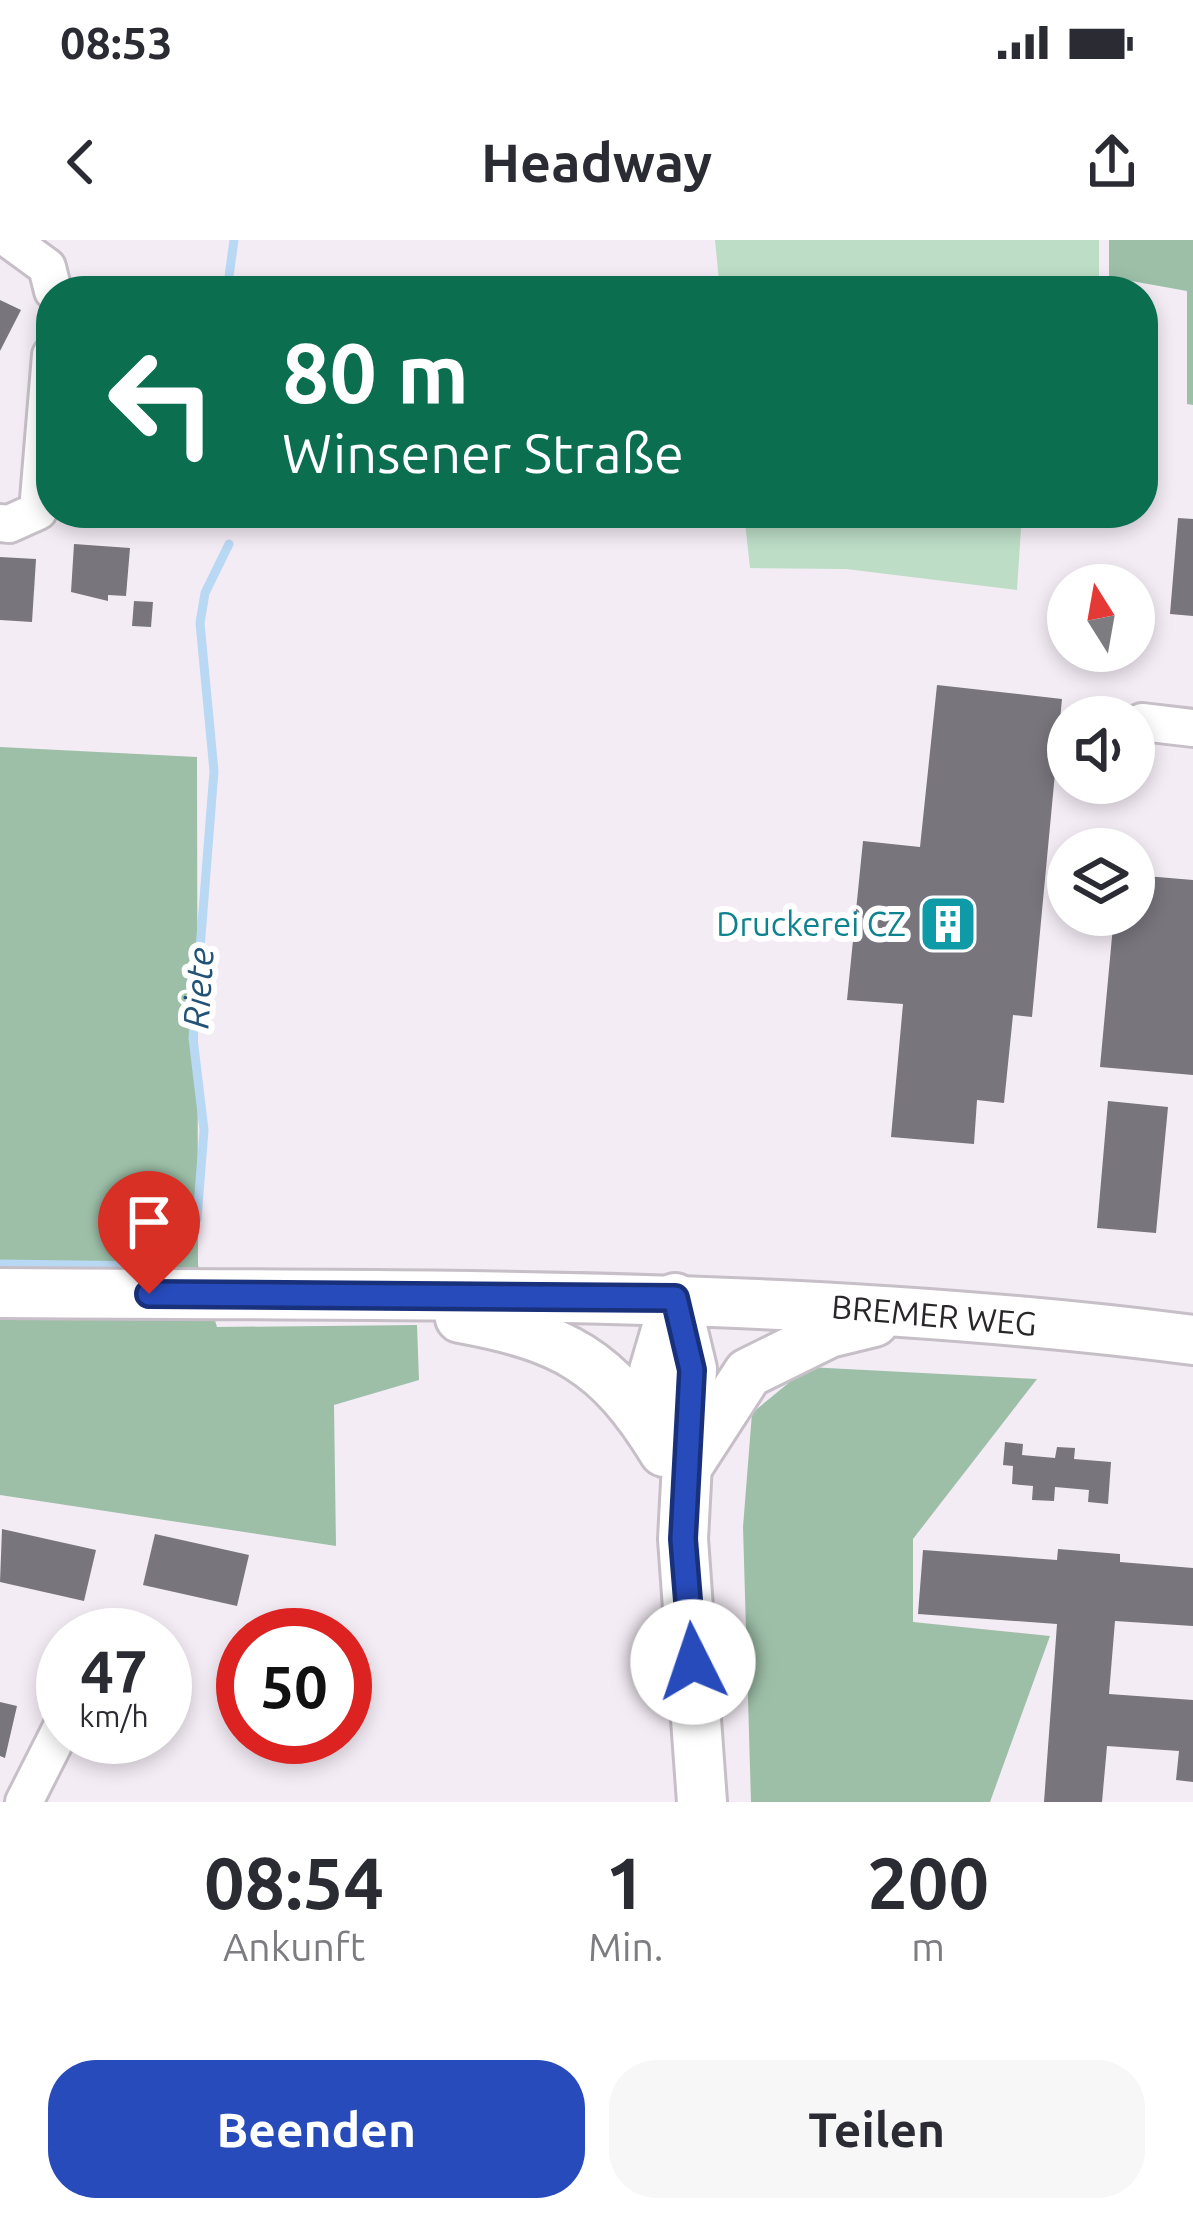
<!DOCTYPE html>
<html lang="de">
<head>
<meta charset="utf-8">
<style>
	:root { --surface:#fff; --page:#f7f7f7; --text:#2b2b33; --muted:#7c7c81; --accent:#274bbb }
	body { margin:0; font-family:Ubuntu,sans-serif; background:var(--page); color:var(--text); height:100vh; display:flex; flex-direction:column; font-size:45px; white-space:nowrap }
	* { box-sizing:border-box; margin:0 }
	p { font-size:39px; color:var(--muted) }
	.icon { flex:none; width:66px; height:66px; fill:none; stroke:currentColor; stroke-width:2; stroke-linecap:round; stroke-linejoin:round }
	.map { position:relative; height:1562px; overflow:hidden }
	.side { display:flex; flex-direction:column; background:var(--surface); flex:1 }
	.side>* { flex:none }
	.guide { position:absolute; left:36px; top:36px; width:1122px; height:252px; border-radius:48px; box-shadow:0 6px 18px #0003; background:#0b6e4f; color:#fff; overflow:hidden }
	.needle { width:78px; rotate:349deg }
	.controls { position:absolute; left:1047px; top:324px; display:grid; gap:24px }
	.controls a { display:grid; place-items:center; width:108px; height:108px; border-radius:50%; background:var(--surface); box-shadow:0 6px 18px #0003; font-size:60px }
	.speed { position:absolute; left:36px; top:1368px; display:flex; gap:24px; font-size:60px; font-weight:700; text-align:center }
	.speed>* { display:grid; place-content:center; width:156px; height:156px; border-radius:50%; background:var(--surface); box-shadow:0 6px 18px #0003; line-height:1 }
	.speed small { font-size:30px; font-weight:400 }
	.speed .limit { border:18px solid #d22; background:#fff; color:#111 }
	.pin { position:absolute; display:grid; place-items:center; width:102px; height:102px; color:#fff; margin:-123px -51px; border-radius:50% 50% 50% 0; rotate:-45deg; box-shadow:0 0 12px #0007 }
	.pin .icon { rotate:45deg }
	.me { position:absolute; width:132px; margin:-66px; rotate:356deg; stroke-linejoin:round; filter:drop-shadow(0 0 9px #0008) }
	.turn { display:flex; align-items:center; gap:42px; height:252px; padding:0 48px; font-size:54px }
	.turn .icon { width:156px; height:156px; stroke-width:2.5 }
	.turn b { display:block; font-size:84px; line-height:102px }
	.eta { display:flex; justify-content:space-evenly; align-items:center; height:204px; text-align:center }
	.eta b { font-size:72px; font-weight:700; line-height:84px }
	.button { display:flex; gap:24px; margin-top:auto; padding:24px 48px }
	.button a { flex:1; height:138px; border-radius:48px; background:var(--accent); color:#fff; font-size:48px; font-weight:700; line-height:138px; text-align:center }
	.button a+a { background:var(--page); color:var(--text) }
	.status { display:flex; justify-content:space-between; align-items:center; height:84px; padding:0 60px; background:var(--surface); direction:ltr }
	.status svg { height:33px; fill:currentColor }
	header { display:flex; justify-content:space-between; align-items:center; height:156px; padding:0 48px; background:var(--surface); font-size:54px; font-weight:700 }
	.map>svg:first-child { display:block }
	.green { fill:#bdddc7 }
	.forest { fill:#9dbfa8 }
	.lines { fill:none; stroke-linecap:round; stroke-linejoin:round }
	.stream { stroke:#b9d8f3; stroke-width:9 }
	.building { fill:#78757d }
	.minor-casing { stroke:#c7bfc7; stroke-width:42 }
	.secondary-casing { stroke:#c7bfc7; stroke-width:54 }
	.minor { stroke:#fff; stroke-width:36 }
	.secondary { stroke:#fff; stroke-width:48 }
	.route-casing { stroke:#19317a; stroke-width:30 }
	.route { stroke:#274bbb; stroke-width:21 }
	.labels { text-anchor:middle; stroke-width:12; stroke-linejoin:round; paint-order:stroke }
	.culture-label { font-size:33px; fill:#0d838f; stroke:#fff; text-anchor:end }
	.street-label { font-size:33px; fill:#292629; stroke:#fff }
	.water-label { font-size:36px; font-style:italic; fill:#225376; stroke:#fff }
</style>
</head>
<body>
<div class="status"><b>08:53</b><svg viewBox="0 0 49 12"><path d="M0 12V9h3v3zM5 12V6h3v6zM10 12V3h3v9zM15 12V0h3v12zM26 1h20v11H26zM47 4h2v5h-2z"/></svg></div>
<header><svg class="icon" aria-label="back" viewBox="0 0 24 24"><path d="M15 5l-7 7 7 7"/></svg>Headway<svg class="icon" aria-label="share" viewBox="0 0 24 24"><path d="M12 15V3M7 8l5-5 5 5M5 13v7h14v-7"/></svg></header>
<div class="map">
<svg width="1193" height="1562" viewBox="0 0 1193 1562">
	<rect width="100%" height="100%" fill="#f4ecf5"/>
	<g class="green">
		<polygon points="715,0 1099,0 1099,37 1035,41 1034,51 720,51"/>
		<polygon points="744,273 1022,273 1017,350 846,329 750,328"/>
	</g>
	<g class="forest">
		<polygon points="1109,0 1193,0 1193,165 1187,164 1187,51 1109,37"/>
		<polygon points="0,507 197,517 198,1025 217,1087 417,1085 419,1140 334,1165 336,1306 0,1255"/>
		<polygon points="808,1127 1037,1139 913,1299 913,1382 1050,1396 990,1562 751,1562 743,1287 752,1173"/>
	</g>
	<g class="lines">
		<g class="stream">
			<polyline points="227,51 234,0"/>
			<polyline points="240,274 241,273"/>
			<polyline points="0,1024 153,1026 174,1012 197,979 204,890 193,798 214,531 200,383 205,353 229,304"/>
		</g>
	</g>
	<g class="building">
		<polygon points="0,60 21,70 0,111"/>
		<polygon points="1178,278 1193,279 1193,376 1170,374"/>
		<polygon points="74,304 130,308 126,356 108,355 108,361 71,352"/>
		<polygon points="0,317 36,319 32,382 0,380"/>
		<polygon points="134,361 153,362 151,387 132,386"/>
		<polygon points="937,445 1062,459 1032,777 1013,775 1004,863 977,860 974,904 891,897 903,764 847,760 863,601 920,607"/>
		<polygon points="1134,635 1193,640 1193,835 1100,827 1114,675 1134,675"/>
		<polygon points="1108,861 1168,867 1156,993 1097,988"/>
		<polygon points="1005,1202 1023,1204 1022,1215 1055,1218 1057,1207 1075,1208 1074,1219 1111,1222 1108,1264 1088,1262 1089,1250 1055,1247 1054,1261 1032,1260 1033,1246 1012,1244 1013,1226 1003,1225"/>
		<polygon points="2,1289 96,1310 84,1361 0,1342"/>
		<polygon points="155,1294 249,1315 237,1366 143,1345"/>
		<polygon points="1058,1309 1120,1314 1120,1322 1193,1328 1193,1386 1115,1381 1109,1454 1193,1460 1193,1542 1176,1540 1179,1511 1107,1506 1102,1562 1044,1562 1057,1384 918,1374 923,1310 1057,1320"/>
		<polygon points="230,1406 243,1409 243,1463 219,1457"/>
		<polygon points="0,1462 17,1466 5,1518 0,1516"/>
	</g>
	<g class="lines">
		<defs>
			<g id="minor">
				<polyline points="10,0 47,27 53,51"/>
				<polyline points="0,283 9,284 38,271 51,115"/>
				<polyline points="1142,482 1193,488"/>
				<polyline points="24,1562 63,1485"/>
			</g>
			<g id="secondary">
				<path d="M0,1053C399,1056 797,1049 1193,1100"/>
				<polyline points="675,1058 692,1129 683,1299 702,1562"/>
				<path d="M460,1078C563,1097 608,1120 664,1212"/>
				<polyline points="663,1206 654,1131 674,1063"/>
				<polyline points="691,1221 748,1133 829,1093 874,1082"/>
			</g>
		</defs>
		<use href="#minor" class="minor-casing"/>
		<use href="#secondary" class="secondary-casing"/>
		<use href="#minor" class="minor"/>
		<use href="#secondary" class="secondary"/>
	</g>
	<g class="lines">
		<defs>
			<polyline id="route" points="149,1054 675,1058 692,1130 683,1299 693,1422"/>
		</defs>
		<use href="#route" class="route-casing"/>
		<use href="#route" class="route"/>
	</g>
	<defs>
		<symbol id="building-square" viewBox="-11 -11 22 22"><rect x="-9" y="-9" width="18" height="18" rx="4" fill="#0f9aa8" stroke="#fff"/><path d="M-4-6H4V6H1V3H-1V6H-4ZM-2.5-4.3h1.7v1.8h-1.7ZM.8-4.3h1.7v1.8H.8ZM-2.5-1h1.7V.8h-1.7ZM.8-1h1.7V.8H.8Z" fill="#fff"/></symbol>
	</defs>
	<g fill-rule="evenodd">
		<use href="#building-square" x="915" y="651" width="66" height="66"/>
	</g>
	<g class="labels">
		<g class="culture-label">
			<text x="906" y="696">Druckerei CZ</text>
		</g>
		<g class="street-label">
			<text transform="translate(934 1075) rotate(5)" y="12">BREMER WEG</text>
		</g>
		<g class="water-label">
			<text transform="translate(198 748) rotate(-86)" y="13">Riete</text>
		</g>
	</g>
</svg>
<div class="controls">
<a><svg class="needle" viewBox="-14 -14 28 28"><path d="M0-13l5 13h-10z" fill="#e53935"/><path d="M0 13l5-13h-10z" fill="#7c7c81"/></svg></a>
<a><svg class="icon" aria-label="sound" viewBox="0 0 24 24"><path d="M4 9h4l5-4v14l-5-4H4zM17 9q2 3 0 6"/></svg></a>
<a><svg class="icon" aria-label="layers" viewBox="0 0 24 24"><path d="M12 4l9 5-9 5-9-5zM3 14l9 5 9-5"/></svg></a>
</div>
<div class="speed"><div>47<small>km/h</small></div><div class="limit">50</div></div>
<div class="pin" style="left:149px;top:1054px;background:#d93025"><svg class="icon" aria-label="arrive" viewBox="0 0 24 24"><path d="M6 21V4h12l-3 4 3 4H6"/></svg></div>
<svg class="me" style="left:693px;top:1422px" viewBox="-20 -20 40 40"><circle r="19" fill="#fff"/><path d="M0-13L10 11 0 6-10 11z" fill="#274bbb"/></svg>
<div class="guide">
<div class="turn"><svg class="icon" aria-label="left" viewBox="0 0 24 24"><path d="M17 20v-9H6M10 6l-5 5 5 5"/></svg><div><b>80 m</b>Winsener Straße</div></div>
</div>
</div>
<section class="side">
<div class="eta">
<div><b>08:54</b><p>Ankunft</p></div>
<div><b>1</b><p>Min.</p></div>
<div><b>200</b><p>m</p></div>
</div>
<div class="button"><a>Beenden</a><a>Teilen</a></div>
</section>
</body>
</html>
